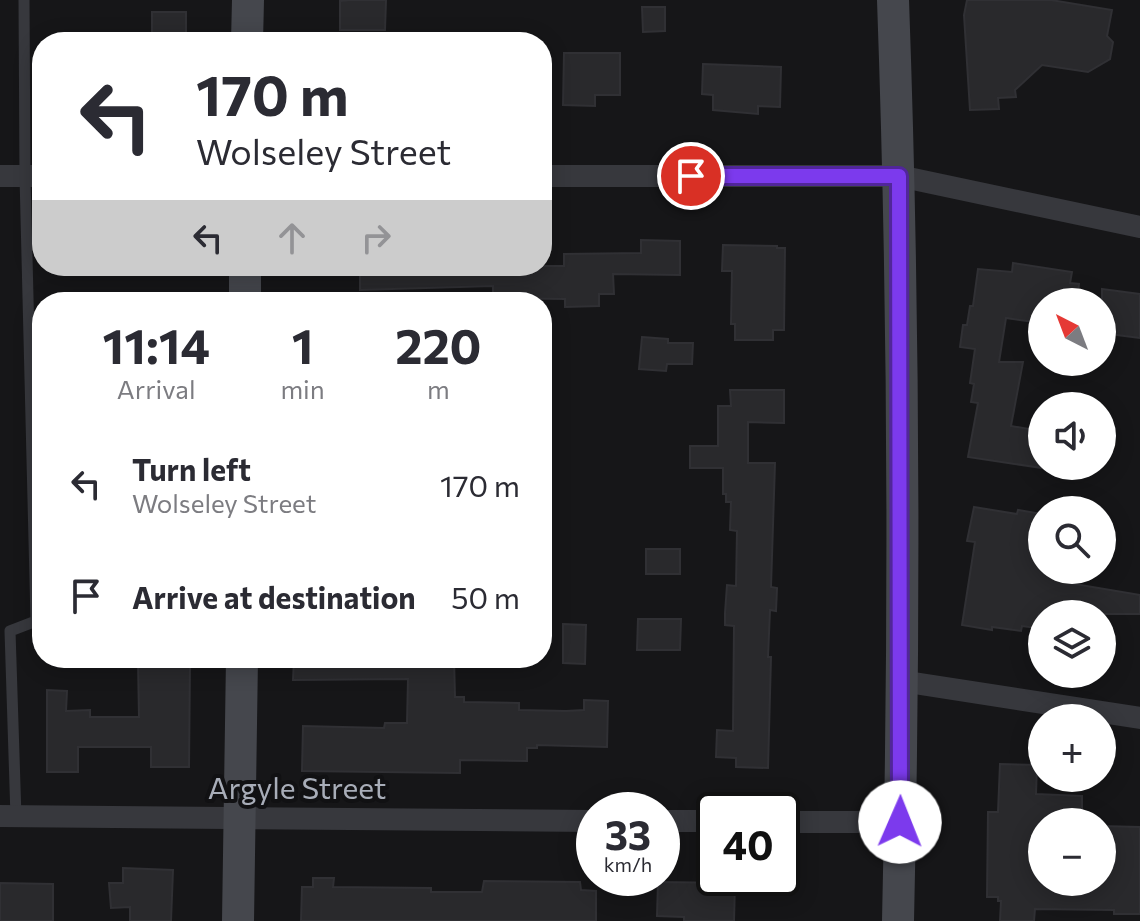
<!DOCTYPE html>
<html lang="en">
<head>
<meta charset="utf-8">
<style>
	:root { --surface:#fff; --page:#f2f2f3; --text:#2b2b33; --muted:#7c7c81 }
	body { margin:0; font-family:Commissioner,sans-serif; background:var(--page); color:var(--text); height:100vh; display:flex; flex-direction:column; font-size:30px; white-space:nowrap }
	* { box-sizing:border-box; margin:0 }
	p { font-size:26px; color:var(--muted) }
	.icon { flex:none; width:44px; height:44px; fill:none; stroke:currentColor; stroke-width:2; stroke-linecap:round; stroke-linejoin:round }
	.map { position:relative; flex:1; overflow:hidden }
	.drawer { position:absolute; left:32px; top:292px; width:520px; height:376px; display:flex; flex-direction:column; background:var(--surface); border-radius:32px; box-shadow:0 4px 20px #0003 }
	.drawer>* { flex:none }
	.guide { position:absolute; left:32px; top:32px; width:520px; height:244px; border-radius:32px; box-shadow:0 4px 20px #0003; background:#fff; color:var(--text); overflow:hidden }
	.needle { width:52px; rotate:318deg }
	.tools { position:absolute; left:1028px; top:288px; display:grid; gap:16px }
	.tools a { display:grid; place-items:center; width:88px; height:88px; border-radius:50%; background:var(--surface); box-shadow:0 4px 20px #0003; font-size:40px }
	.speed { position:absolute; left:576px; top:792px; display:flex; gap:16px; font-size:40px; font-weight:700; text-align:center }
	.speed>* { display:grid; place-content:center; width:104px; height:104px; border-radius:50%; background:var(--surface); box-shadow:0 4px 20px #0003; line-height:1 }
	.speed small { font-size:20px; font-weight:400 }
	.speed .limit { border:4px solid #111; border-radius:12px; background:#fff; color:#111 }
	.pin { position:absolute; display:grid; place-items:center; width:68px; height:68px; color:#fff; margin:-34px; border:4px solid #fff; border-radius:50%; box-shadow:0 2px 8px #0007 }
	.me { position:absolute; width:88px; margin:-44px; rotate:1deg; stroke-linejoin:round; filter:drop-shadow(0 0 6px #0008) }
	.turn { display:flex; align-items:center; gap:28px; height:168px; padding:0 32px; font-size:36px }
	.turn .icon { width:104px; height:104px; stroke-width:2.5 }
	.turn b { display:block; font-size:56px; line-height:68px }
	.lanes { display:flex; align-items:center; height:76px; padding:0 32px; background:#0003; justify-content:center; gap:40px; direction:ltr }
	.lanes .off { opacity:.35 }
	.eta { display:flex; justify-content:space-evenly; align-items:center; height:136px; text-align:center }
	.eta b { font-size:48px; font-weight:700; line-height:56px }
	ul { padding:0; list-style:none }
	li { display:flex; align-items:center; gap:24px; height:112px; padding:0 32px }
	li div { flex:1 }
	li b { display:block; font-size:30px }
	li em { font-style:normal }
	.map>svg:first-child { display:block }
	.building { fill:#29292c; stroke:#303034; stroke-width:2 }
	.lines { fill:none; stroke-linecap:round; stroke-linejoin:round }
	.lane { stroke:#37383d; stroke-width:11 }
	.street { stroke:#37383d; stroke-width:22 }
	.secondary { stroke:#45474d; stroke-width:32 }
	.route-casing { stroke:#51269a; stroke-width:20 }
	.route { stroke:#7c3aed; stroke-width:14 }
	.labels { text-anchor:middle; stroke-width:8; stroke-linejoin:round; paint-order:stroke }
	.street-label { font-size:30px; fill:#a8adb8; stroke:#111113 }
</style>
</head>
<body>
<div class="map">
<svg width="1140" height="921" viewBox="0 0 1140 921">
	<rect width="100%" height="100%" fill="#161618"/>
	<g class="building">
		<polygon points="350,0 386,0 385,30 340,30 340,1"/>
		<polygon points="967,0 1051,0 1112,10 1107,36 1113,42 1110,59 1088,72 1042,65 1015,90 1016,97 998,98 999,109 970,110 964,15"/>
		<polygon points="642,7 665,7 665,31 643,32"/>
		<rect x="152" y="12" width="34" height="30"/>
		<polygon points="564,53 620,53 620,95 595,95 595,106 563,105"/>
		<polygon points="703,64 781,67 780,107 758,106 758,114 713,110 713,95 702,94"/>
		<polygon points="641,240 680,241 680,275 613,274 614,294 599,294 599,306 565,307 565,299 493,298 493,286 360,290 360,266 564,266 564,254 641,253"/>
		<polygon points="723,245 777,246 777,248 785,248 784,330 773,330 773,340 735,340 735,324 731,324 732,271 722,271"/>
		<polygon points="1013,263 1072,272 1070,283 1079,284 1077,302 1042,302 1042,323 1006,318 999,362 1023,362 1011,426 1035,430 1033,442 1042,443 1042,468 968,457 978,403 971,402 974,384 970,383 975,349 960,347 963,325 967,325 970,306 973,306 978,269 1012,272"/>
		<polygon points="1102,289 1140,294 1140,338 1102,333"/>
		<polygon points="642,337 668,339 668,343 693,343 692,364 667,364 666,371 639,369"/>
		<polygon points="730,390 784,390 784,423 748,422 748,463 775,463 771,587 777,588 776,611 770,610 768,657 771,657 768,768 736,767 736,758 716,757 717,730 733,731 734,626 725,625 725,613 727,585 736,586 737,531 730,530 731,502 726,502 726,494 723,494 723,468 690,468 690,446 718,446 718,406 731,406"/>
		<polygon points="974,507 1017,514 1018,510 1042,514 1042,570 1059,570 1057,581 1140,595 1140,614 1039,614 1036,628 1022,626 1021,631 992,627 992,630 962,625 975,542 967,541"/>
		<rect x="646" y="549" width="34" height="25"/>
		<polygon points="638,619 681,619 680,650 637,650"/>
		<polygon points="563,624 586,625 585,664 563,663"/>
		<polygon points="348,658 430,662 430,658 454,658 455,697 464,697 464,702 519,703 519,710 566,711 584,710 584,700 608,701 607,747 537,745 537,748 527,748 527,761 460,760 460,773 302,771 303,726 384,728 385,723 407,723 408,679 293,680 294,659 348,660"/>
		<polygon points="151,660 190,660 189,767 151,767 151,747 78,747 78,772 47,772 47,690 67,691 66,711 90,710 90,717 139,717 138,662 151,662"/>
		<polygon points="1000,764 1037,765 1036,794 1082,796 1082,822 1042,822 1042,882 1102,882 1102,826 1140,827 1140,914 1114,914 1114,910 1035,909 1034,921 1000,921 1001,901 998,901 998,897 987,897 988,812 998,812"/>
		<polygon points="123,868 173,870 171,921 130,921 130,907 111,908 109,883 123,883"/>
		<polygon points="313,878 334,878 333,887 431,888 431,892 482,892 484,881 580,882 581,890 596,891 596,921 301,921 302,887 313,887"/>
		<polygon points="658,882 735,883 734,921 684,921 684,917 657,916"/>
		<polygon points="0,883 53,884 53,921 0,921"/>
	</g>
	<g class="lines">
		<polyline class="lane" points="16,817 10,631 36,621 25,176 24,0"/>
		<g class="street">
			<polyline points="0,176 42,176"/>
			<polyline points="542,176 899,176 1140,227"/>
			<polyline points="901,681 1140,718"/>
			<polyline points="0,816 594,821"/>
			<polyline points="662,821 714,821"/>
			<polyline points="782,822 900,822"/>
		</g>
		<g class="secondary">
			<path d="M893,0C904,307 905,614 898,921"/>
			<polyline points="247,42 248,0"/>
			<polyline points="245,302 245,266"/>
			<polyline points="238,921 242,658"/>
		</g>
	</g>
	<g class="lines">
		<defs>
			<polyline id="route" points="691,176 899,176 900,822"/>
		</defs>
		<use href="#route" class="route-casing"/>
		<use href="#route" class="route"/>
	</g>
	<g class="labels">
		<g class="street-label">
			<text x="297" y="799">Argyle Street</text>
		</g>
	</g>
</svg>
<div class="tools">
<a><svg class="needle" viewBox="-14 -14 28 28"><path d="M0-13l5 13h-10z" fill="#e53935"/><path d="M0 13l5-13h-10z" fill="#7c7c81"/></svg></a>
<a><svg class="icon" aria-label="sound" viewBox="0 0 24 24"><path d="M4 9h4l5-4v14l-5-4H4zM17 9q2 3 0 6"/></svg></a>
<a><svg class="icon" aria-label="search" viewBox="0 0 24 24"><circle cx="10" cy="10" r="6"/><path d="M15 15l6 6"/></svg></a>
<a><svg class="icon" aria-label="layers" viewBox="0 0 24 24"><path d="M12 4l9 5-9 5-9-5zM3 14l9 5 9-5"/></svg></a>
<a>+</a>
<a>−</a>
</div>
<div class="speed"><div>33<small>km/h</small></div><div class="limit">40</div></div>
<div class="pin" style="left:691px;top:176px;background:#d93025"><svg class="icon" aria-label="arrive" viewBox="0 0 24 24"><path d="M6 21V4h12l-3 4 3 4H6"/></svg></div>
<svg class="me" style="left:900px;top:822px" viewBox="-20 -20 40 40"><circle r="19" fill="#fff"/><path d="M0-13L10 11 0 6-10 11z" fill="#7c3aed"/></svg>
<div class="guide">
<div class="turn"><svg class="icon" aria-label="left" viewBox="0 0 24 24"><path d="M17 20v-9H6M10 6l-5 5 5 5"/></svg><div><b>170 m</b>Wolseley Street</div></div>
<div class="lanes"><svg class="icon" aria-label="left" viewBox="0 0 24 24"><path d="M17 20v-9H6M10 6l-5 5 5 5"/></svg><svg class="icon off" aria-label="ahead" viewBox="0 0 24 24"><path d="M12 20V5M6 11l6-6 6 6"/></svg><svg class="icon off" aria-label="right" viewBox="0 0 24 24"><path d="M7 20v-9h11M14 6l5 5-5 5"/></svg></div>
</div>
<section class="drawer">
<div class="eta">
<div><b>11:14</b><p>Arrival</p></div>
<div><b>1</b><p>min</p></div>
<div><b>220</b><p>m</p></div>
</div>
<ul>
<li><svg class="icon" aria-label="left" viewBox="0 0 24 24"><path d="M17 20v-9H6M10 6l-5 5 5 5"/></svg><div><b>Turn left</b><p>Wolseley Street</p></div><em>170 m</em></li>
<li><svg class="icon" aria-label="arrive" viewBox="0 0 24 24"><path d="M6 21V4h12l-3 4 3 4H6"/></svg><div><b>Arrive at destination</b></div><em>50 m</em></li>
</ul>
</section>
</div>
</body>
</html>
